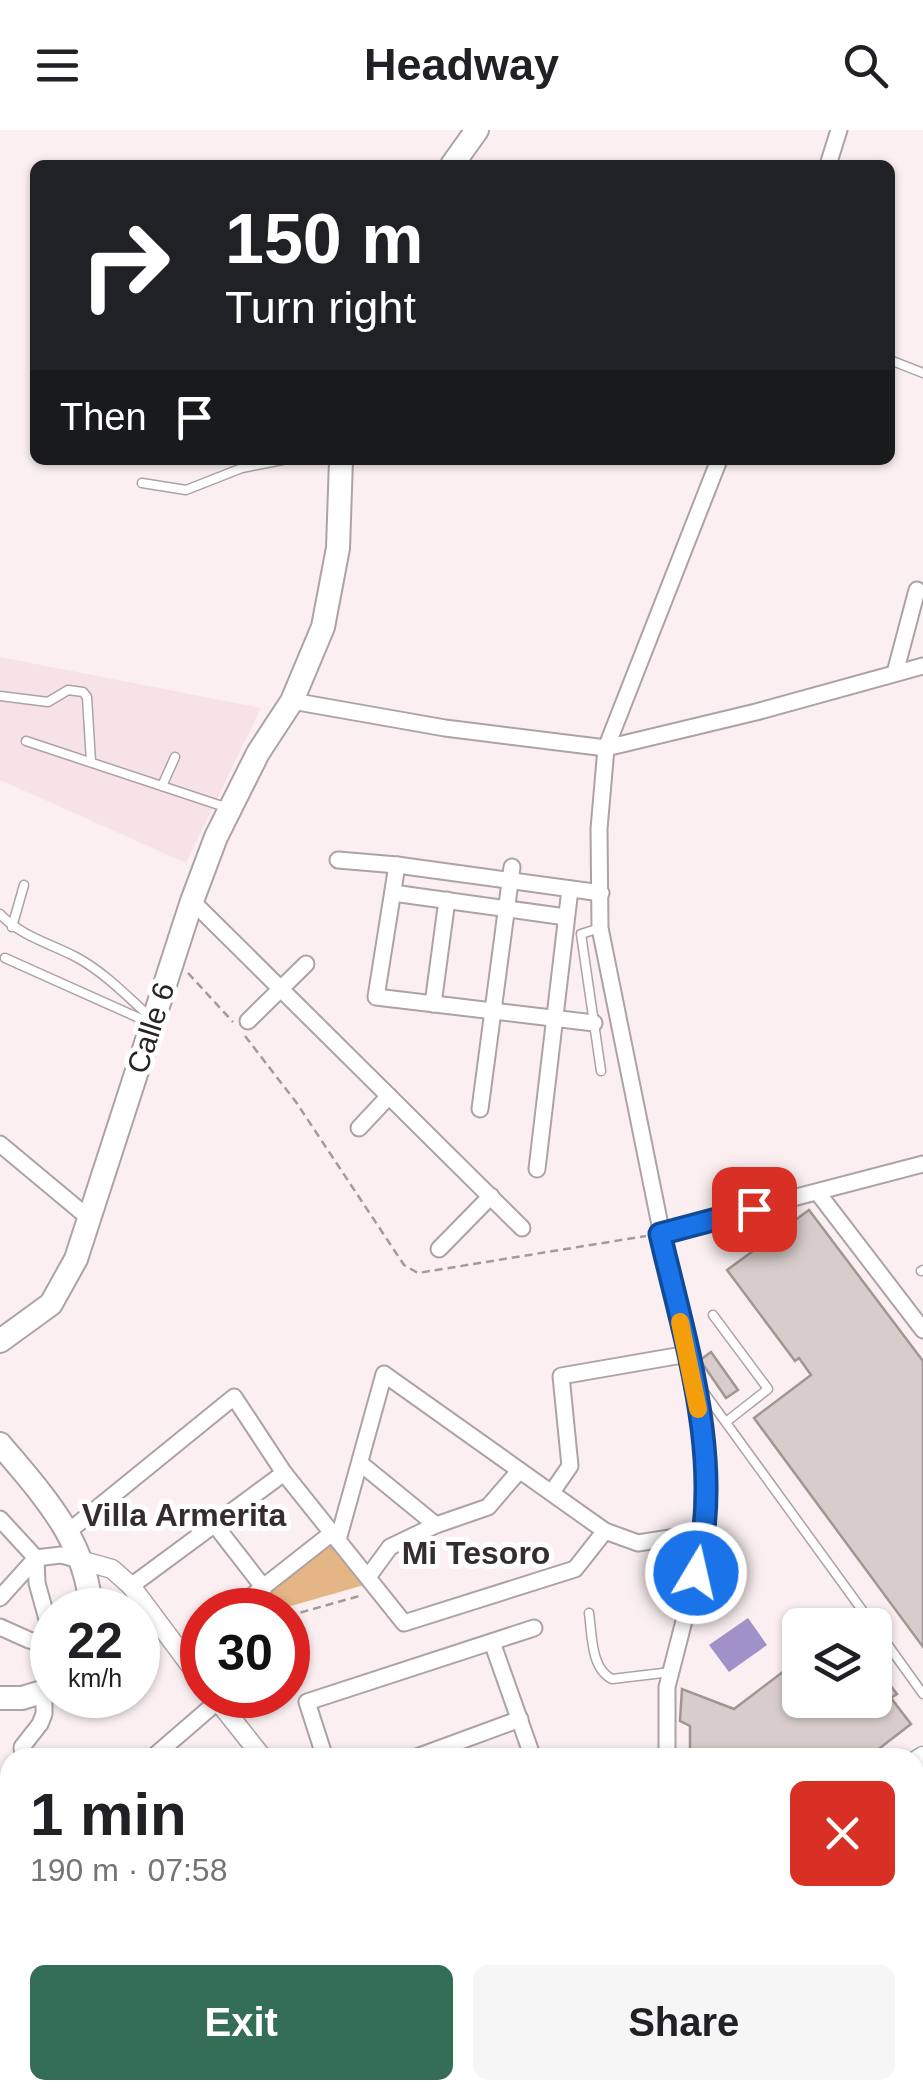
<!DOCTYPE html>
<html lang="en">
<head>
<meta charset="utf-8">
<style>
	:root { --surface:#fff; --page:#f6f6f6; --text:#202124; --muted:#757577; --accent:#346e56 }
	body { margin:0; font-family:Helvetica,sans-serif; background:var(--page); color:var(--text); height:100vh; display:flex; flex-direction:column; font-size:38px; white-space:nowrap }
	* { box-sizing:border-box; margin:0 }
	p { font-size:32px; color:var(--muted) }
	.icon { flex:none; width:55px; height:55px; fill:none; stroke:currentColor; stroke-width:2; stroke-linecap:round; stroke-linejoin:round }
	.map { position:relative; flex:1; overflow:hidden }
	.drawer { position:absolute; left:0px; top:1618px; width:925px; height:352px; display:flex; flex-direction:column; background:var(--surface); border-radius:30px 30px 0 0; box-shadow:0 2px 8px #0004 }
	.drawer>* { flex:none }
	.guide { position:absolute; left:30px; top:30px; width:865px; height:305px; border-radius:15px; box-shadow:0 2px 8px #0004; background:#202124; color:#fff; overflow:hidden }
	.tools { position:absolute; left:782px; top:1478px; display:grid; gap:20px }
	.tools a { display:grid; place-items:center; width:110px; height:110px; border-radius:15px; background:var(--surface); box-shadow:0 2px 8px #0004; font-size:50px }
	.speed { position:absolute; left:30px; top:1458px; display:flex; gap:20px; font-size:50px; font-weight:700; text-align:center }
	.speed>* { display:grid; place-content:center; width:130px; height:130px; border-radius:50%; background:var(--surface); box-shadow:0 2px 8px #0004; line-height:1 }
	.speed small { font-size:25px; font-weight:400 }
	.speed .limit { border:15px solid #d22; background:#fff; color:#111 }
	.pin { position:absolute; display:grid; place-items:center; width:85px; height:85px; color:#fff; margin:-42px; border-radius:20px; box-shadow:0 5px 15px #0006 }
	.me { position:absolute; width:110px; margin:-55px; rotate:9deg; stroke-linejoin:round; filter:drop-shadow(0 0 8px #0008) }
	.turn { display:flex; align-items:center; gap:35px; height:210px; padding:0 30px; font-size:45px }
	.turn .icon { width:130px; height:130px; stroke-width:2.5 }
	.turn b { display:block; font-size:70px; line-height:85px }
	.then { display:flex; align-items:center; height:95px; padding:0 30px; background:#0003; gap:20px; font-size:38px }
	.round { display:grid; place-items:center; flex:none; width:105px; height:105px; border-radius:15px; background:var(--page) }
	.overview { display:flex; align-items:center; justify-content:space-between; height:170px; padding:0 30px }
	h1 { font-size:60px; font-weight:700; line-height:75px }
	.action { display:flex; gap:20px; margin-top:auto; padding:20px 30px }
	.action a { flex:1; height:115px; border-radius:15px; background:var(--accent); color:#fff; font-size:40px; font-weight:700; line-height:115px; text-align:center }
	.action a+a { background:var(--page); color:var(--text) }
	header { display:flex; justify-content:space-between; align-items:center; height:130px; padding:0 30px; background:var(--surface); font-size:45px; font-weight:700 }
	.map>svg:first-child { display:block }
	.built { fill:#f7e2e7 }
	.green { fill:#e4b686 }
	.water { fill:#a191c9 }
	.building { fill:#d8cdca; stroke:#a09693; stroke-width:2.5 }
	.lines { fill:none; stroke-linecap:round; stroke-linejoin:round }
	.service-casing { stroke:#ada2a5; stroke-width:11 }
	.minor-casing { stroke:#ada2a5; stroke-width:19 }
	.tertiary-casing { stroke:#ada2a5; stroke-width:21 }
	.primary-casing { stroke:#ada2a5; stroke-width:26 }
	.path { stroke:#a39a9b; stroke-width:2.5; stroke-dasharray:8 5; stroke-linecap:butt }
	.service { stroke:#fff; stroke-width:8 }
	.minor { stroke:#fff; stroke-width:15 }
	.tertiary { stroke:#fff; stroke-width:18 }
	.primary { stroke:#fff; stroke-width:22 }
	.route-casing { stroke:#114b97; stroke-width:25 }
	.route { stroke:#1a73e8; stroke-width:18 }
	.slow { stroke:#f59e0b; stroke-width:18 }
	.labels { text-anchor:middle; stroke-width:10; stroke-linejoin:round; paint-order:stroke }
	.street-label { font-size:30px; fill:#282425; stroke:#fff }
	.neighbourhood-label { font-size:32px; font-weight:bold; fill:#352c2e; stroke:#fff }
</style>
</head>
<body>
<header><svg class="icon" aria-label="menu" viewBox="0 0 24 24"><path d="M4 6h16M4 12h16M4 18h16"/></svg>Headway<svg class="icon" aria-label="search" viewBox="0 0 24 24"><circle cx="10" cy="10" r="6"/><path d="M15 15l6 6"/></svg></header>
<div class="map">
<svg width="923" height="1968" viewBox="0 0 923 1968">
	<rect width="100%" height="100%" fill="#fbeff1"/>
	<polygon class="built" points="0,527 261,578 186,733 0,650"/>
	<g class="green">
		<polygon points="326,1408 364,1455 277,1480 238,1480"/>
		<polygon points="680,1960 766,1960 754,1968 678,1968"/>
	</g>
	<polygon class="water" points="748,1488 767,1515 729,1542 709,1515"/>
	<g class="building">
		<polygon points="809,1080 923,1231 923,1517 754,1288 811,1245 799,1228 795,1231 727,1140"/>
		<polygon points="711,1222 738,1260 726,1268 700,1230"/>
		<polygon points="800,1529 800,1570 875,1570 875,1536 897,1564 891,1568 911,1594 867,1628 690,1628 690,1596 680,1591 682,1559 734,1579"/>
	</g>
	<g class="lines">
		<defs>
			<g id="service">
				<polyline points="890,230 923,243"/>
				<polyline points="142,353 186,360 242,338 282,330"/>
				<polyline points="0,566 48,572 68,560 83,562 87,567 91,632"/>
				<polyline points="26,611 228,678"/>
				<polyline points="162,656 175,627"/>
				<path d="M0,784C21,806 49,813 76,827C104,842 127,866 150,887"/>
				<polyline points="12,797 24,755"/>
				<polyline points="600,798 581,804 601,941"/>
				<polyline points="5,828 148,892"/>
				<polyline points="921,1141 923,1140"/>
				<polyline points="713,1185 768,1259 726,1292"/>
				<polyline points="695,1250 873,1495"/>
				<path d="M589,1483C592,1505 591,1539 612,1549L671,1542"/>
				<polyline points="875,1497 923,1564"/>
			</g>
			<g id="minor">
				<polyline points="828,35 839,0"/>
				<polyline points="895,543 917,460"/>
				<polyline points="292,571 445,598 606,618 756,582 923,536"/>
				<polyline points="338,730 397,735 601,763"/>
				<polyline points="397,735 376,867 594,893"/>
				<polyline points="393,763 566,787"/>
				<polyline points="192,771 522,1098"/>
				<polyline points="433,874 447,770"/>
				<polyline points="248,891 306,834"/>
				<polyline points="480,979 512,737"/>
				<polyline points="359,998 389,966"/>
				<polyline points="0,1014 90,1089"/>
				<polyline points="537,1039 570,759"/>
				<polyline points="818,1063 923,1200"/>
				<polyline points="659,1103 923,1034"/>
				<polyline points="439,1119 491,1066"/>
				<polyline points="360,1333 436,1395"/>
				<polyline points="552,1362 570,1336 561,1246 688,1224"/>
				<polyline points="0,1389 36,1428 37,1453 52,1507"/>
				<polyline points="215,1395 264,1458"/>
				<polyline points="69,1401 234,1267 284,1343 404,1493 575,1439 605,1401"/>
				<polyline points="338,1410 384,1244 605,1401 638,1413 689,1405 705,1409"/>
				<polyline points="368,1447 390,1417 436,1395 488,1377 519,1341"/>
				<polyline points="131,1456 284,1343"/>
				<polyline points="0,1468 36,1428 61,1425 80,1430"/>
				<polyline points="234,1480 332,1403"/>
				<polyline points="0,1497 29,1510 52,1516"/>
				<polyline points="492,1512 533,1628"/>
				<polyline points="180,1520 202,1504"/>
				<polyline points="23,1628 22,1617 40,1594 44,1584 44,1563"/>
				<polyline points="152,1628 218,1571"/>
				<polyline points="325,1628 307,1572 534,1498"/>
				<polyline points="414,1628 520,1589"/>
				<polyline points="667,1628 667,1557 705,1409 703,1308 600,798 599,699 606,618 719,330"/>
				<polyline points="0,1680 10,1672"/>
				<polyline points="0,1756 10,1747"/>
				<polyline points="0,1849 10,1861"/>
				<polyline points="274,1960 286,1968"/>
				<polyline points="161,1968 187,1960"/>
				<polyline points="326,1968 335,1960"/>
			</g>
			<g id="tertiary">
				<polyline points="80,1430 112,1439 131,1456 202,1551"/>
				<polyline points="213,1565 263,1628"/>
				<polyline points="915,1631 923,1626"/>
				<polyline points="558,1968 565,1960"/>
			</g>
			<g id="primary">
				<polyline points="452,35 477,0"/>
				<polyline points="0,1211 51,1174 76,1129 192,771 216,707 258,623 292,571 323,497 338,418 341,330"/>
				<path d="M0,1314C42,1364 87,1411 91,1480"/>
				<polyline points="0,1568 22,1568 52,1559"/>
			</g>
		</defs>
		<use href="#service" class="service-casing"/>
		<use href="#minor" class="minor-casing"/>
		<use href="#tertiary" class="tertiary-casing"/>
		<use href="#primary" class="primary-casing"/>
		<g class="path">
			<polyline points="188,843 233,892"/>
			<polyline points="245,906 296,972 404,1135 418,1143 646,1106"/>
			<polyline points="274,1471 282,1480"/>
			<polyline points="288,1486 363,1465"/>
		</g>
		<use href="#service" class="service"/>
		<use href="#minor" class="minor"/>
		<use href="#tertiary" class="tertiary"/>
		<use href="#primary" class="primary"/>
	</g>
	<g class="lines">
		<defs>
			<path id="route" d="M696,1443C725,1332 685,1211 660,1104L754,1079"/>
		</defs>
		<use href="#route" class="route-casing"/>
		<use href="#route" class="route"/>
		<polyline class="slow" points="680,1192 698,1279"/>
	</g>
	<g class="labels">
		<g class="street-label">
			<text transform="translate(151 898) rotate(-72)" y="10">Calle 6</text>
		</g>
		<g class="neighbourhood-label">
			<text x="184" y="1396">Villa Armerita</text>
			<text x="476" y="1434">Mi Tesoro</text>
		</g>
	</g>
</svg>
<div class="tools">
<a><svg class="icon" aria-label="layers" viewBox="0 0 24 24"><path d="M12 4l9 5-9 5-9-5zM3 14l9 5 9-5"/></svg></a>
</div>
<div class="speed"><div>22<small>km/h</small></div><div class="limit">30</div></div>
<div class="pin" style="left:754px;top:1079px;background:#d93025"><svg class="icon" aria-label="arrive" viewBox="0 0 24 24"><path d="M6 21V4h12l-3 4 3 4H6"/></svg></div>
<svg class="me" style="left:696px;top:1443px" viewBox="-20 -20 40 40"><circle r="17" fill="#1a73e8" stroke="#fff" stroke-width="3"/><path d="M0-11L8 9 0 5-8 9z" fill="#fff"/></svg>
<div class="guide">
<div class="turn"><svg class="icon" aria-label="right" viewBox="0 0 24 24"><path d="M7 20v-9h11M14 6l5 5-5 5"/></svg><div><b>150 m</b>Turn right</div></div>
<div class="then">Then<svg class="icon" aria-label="arrive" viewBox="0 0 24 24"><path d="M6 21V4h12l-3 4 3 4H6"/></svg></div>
</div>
<section class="drawer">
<div class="overview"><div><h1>1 min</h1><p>190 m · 07:58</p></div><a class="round" style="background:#d93025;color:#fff"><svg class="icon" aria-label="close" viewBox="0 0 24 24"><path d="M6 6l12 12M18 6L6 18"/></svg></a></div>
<div class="action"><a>Exit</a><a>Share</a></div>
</section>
</div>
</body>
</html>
